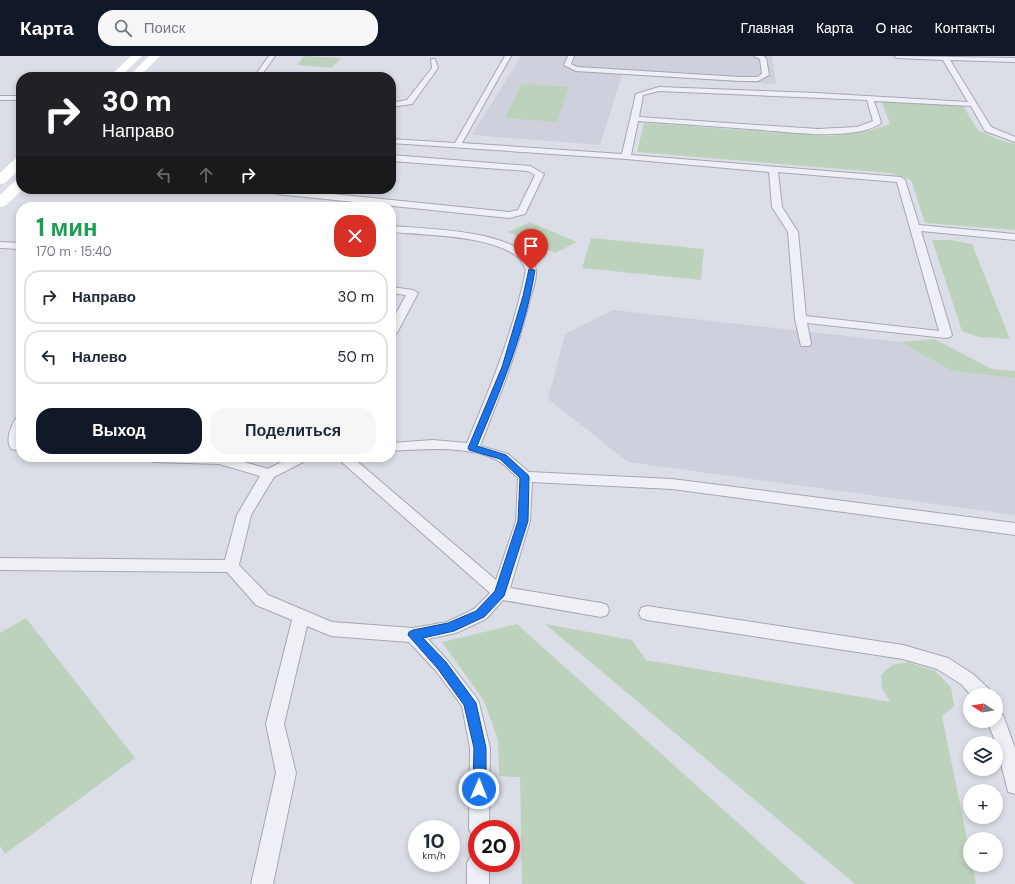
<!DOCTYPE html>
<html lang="ru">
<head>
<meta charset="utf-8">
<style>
	:root { --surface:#fff; --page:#f6f6f7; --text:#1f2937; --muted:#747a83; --line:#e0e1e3; --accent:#111827 }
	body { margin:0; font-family:"DM Sans",sans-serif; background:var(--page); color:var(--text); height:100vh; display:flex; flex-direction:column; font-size:15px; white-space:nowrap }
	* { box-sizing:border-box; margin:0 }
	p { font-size:13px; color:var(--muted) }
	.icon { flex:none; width:22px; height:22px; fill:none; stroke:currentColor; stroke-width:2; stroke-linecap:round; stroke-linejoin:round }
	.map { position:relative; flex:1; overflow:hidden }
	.panel { position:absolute; left:16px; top:146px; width:380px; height:260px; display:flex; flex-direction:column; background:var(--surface); border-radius:16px; box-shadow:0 2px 6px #0003 }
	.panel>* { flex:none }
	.guide { position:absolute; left:16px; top:16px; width:380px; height:122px; border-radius:16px; box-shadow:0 2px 6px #0003; background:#202124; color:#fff; overflow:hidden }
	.needle { width:26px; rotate:282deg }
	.controls { position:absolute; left:963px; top:632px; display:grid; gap:8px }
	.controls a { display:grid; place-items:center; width:40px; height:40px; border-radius:50%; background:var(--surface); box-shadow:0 2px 6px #0003; font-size:20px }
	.speed { position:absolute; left:408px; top:764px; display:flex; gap:8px; font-size:20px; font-weight:700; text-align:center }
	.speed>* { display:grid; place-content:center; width:52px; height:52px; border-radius:50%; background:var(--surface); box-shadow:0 2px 6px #0003; line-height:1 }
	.speed small { font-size:10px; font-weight:400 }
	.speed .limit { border:6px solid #d22; background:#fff; color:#111 }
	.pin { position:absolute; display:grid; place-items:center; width:34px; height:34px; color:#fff; margin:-41px -17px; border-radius:50% 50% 50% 0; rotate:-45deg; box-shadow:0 0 4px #0007 }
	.pin .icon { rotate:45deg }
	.me { position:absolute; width:44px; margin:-22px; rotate:1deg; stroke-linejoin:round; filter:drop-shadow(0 0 3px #0008) }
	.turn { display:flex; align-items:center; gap:14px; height:84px; padding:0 20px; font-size:18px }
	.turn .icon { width:52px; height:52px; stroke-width:2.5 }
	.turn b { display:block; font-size:28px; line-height:34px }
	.lanes { display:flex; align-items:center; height:38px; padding:0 20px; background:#0003; justify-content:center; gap:20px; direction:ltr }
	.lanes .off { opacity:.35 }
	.round { display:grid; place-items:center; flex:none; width:42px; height:42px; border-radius:16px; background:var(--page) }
	.head { display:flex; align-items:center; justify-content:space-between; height:68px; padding:0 20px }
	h1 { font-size:24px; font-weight:800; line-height:30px; color:#1e9e55 }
	.cta { display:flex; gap:8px; margin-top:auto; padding:8px 20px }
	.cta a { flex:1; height:46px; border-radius:16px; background:var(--accent); color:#fff; font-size:16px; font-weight:800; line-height:46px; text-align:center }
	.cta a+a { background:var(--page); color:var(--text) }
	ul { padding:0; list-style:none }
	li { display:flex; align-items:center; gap:12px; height:54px; margin:0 8px 6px; padding:0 12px; border:2px solid var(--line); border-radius:16px }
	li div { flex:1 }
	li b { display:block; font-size:15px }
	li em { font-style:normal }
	header { display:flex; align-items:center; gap:24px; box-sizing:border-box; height:56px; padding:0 20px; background:var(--accent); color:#fff }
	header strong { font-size:19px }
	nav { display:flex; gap:22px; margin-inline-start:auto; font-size:14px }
	.search { width:280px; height:36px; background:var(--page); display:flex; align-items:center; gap:10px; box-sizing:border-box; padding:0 14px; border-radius:16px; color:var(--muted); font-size:15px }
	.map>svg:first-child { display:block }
	.built { fill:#ced0dc }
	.green { fill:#bdd2bd }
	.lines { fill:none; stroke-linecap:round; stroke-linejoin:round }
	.service-casing { stroke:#a5a7b4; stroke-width:2 }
	.service { fill:#eff0f5; fill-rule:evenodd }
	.secondary { fill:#fff; fill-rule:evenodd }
	.route { fill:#1a73e8; stroke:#114b97 }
</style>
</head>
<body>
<header>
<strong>Карта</strong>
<div class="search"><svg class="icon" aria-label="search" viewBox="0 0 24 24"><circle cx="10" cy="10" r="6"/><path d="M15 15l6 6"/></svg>Поиск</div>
<nav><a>Главная</a><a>Карта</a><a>О нас</a><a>Контакты</a></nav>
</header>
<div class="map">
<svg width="1015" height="828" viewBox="0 0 1015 828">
	<rect width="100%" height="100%" fill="#dcdee7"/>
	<g class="built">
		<polygon points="521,0 772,0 776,28 622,19 600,89 472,79"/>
		<polygon points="613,254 901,286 951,315 1015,322 1015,459 628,406 548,343 565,278"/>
	</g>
	<g class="green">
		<polygon points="304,0 341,2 332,12 297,9"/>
		<polygon points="522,28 569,31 557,66 505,62"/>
		<polygon points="881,44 963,50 978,74 995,82 1015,88 1015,174 925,167 911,124 890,117 637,96 644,67 831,80 871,74 890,68"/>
		<polygon points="530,166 577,186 555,197 508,176"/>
		<polygon points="591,182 704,193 701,224 582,212"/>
		<polygon points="932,184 951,184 972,188 1010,283 979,281 962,275"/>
		<polygon points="934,283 992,313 1015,315 1015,322 951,315 901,286"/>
		<polygon points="26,562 135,702 5,798 0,790 0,577"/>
		<polygon points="517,568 806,828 522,828 520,721 499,720 498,684 484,645 442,586"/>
		<polygon points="545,568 632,584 646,604 890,646 882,632 881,619 892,609 908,606 935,615 951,631 954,650 942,660 970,797 970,809 972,809 976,828 855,828"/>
	</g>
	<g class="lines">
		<defs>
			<g id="service">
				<polygon points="269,0 275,0 260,21 254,21"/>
				<path d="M505,0H511L462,87L622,98L636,38L659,31L816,37L968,46L943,4L897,2L894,0L1015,2V6L950,4L991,71L1015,81V86L985,75L971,50L874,45L881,66L880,68C850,86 785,75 750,73C713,70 675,68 638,65L631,99L901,121L905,124L919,169L1015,178V184L921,175L952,279L950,281L946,282L807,267L811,288L809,290H801L795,263L788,176L772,151L769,116L626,103L391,87V83L455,87ZM659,35L867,44L873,65L857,71L818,73L639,61L643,39ZM778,116L897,126L939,275L806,260L798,176L782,151Z"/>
				<polygon points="568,0 574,0 571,8 577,11 740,21 757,21 762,18 760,3 754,0 763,0 766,2 769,19 758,25 740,25 576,15 564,9"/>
				<polygon points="431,3 435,3 438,12 412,48 391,51 391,47 407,44 432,12"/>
				<rect x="0" y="40" width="21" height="4"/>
				<polygon points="391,99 530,110 544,118 525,158 509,162 277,138 274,137 271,133 284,133 509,156 518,154 535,119 528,115 391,105"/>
				<path d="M391,170C428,173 498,174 526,198C530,202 535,209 536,214C537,220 532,237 530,243C518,294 499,342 480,390L508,398L529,416L672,423L1015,467V479L672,433L532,426L530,465L510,532L601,547L607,549L609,554L607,559L601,561L503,544L486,563L456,577L428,583L448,605L476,641L479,647L490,692L489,773H477V782L472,780L469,773L470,692L462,650L436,615L409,586L331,580L307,570L284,668L296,717L273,828H251L276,717L266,668L292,564L256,549L227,516L0,514V502L225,504L237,459L260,420L219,408L154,406L149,404L147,401H228L268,413L291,401H309L307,404L274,421L251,459L239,509L268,539L332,566L413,572L447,566L474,553L490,537L336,401H352L496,524L516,465L518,422C512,417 505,408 497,404C467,389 423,393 391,395V387L433,384L467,387C491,330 514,274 526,214C524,210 522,206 520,203C495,179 424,179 391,176Z"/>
				<polygon points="0,186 21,187 21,193 0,192"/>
				<polygon points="391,231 413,234 418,237 397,277 395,279 391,280 391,267 406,239 391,237"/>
				<path d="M21,361V395L11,393C5,384 11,370 16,362Z"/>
				<polygon points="647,550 903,589 948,602 973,618 989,633 992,639 971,639 961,628 937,613 903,603 647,564 641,562 639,557 641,552"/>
				<polygon points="996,657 1003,659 1015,692 1015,738 1008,736 996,687 987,665 996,665"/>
				<polygon points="477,797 477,807 489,807 489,828 467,828 467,807 471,800"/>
			</g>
		</defs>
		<use href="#service" class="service-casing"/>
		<use href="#service" class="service"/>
		<g class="secondary">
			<polygon points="131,0 142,0 120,21 109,21"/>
			<polygon points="149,0 160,0 139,21 128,21"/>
			<polygon points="21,101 21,112 5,127 0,128 0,117 16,102"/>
			<polygon points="21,123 21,133 23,133 5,150 0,151 0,139 16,124"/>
		</g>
	</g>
	<path class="route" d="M529,213L535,214C525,276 501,333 477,390L506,399L528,419L529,421L528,465L504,540L484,561L454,575L423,582L446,606L476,647L486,692V733L484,737L479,739L475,737L473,733L474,692L464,649L438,613L408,579L409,576L413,574L448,567L476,555L495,535L518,465L520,422L500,403L469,394L468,392L502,311L523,240Z"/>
</svg>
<div class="controls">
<a><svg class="needle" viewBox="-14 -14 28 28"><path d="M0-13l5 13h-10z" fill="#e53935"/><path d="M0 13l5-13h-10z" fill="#747a83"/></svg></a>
<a><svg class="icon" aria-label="layers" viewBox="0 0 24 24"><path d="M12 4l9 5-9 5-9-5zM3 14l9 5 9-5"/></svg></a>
<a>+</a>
<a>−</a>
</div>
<div class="speed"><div>10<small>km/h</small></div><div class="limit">20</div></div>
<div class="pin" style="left:531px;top:214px;background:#d93025"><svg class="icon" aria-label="arrive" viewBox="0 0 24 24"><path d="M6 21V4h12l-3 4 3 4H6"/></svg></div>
<svg class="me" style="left:479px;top:733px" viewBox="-20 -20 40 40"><circle r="17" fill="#1a73e8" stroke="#fff" stroke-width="3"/><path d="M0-11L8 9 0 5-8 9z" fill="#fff"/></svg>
<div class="guide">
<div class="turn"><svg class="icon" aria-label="right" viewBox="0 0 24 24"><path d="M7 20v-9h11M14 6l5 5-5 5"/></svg><div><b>30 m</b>Направо</div></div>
<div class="lanes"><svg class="icon off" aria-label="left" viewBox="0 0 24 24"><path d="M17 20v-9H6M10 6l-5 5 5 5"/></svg><svg class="icon off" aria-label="ahead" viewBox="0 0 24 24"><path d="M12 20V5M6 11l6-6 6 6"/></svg><svg class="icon" aria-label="right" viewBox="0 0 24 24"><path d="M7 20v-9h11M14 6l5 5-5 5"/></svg></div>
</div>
<section class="panel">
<div class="head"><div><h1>1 мин</h1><p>170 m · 15:40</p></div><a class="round" style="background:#d93025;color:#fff"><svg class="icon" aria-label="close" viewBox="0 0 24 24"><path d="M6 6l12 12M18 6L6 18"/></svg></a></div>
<ul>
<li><svg class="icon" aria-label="right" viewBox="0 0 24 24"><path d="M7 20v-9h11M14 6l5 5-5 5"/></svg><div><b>Направо</b></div><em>30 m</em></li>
<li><svg class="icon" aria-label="left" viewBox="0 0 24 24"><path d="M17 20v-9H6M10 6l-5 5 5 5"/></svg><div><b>Налево</b></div><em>50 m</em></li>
</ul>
<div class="cta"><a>Выход</a><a>Поделиться</a></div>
</section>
</div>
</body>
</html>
